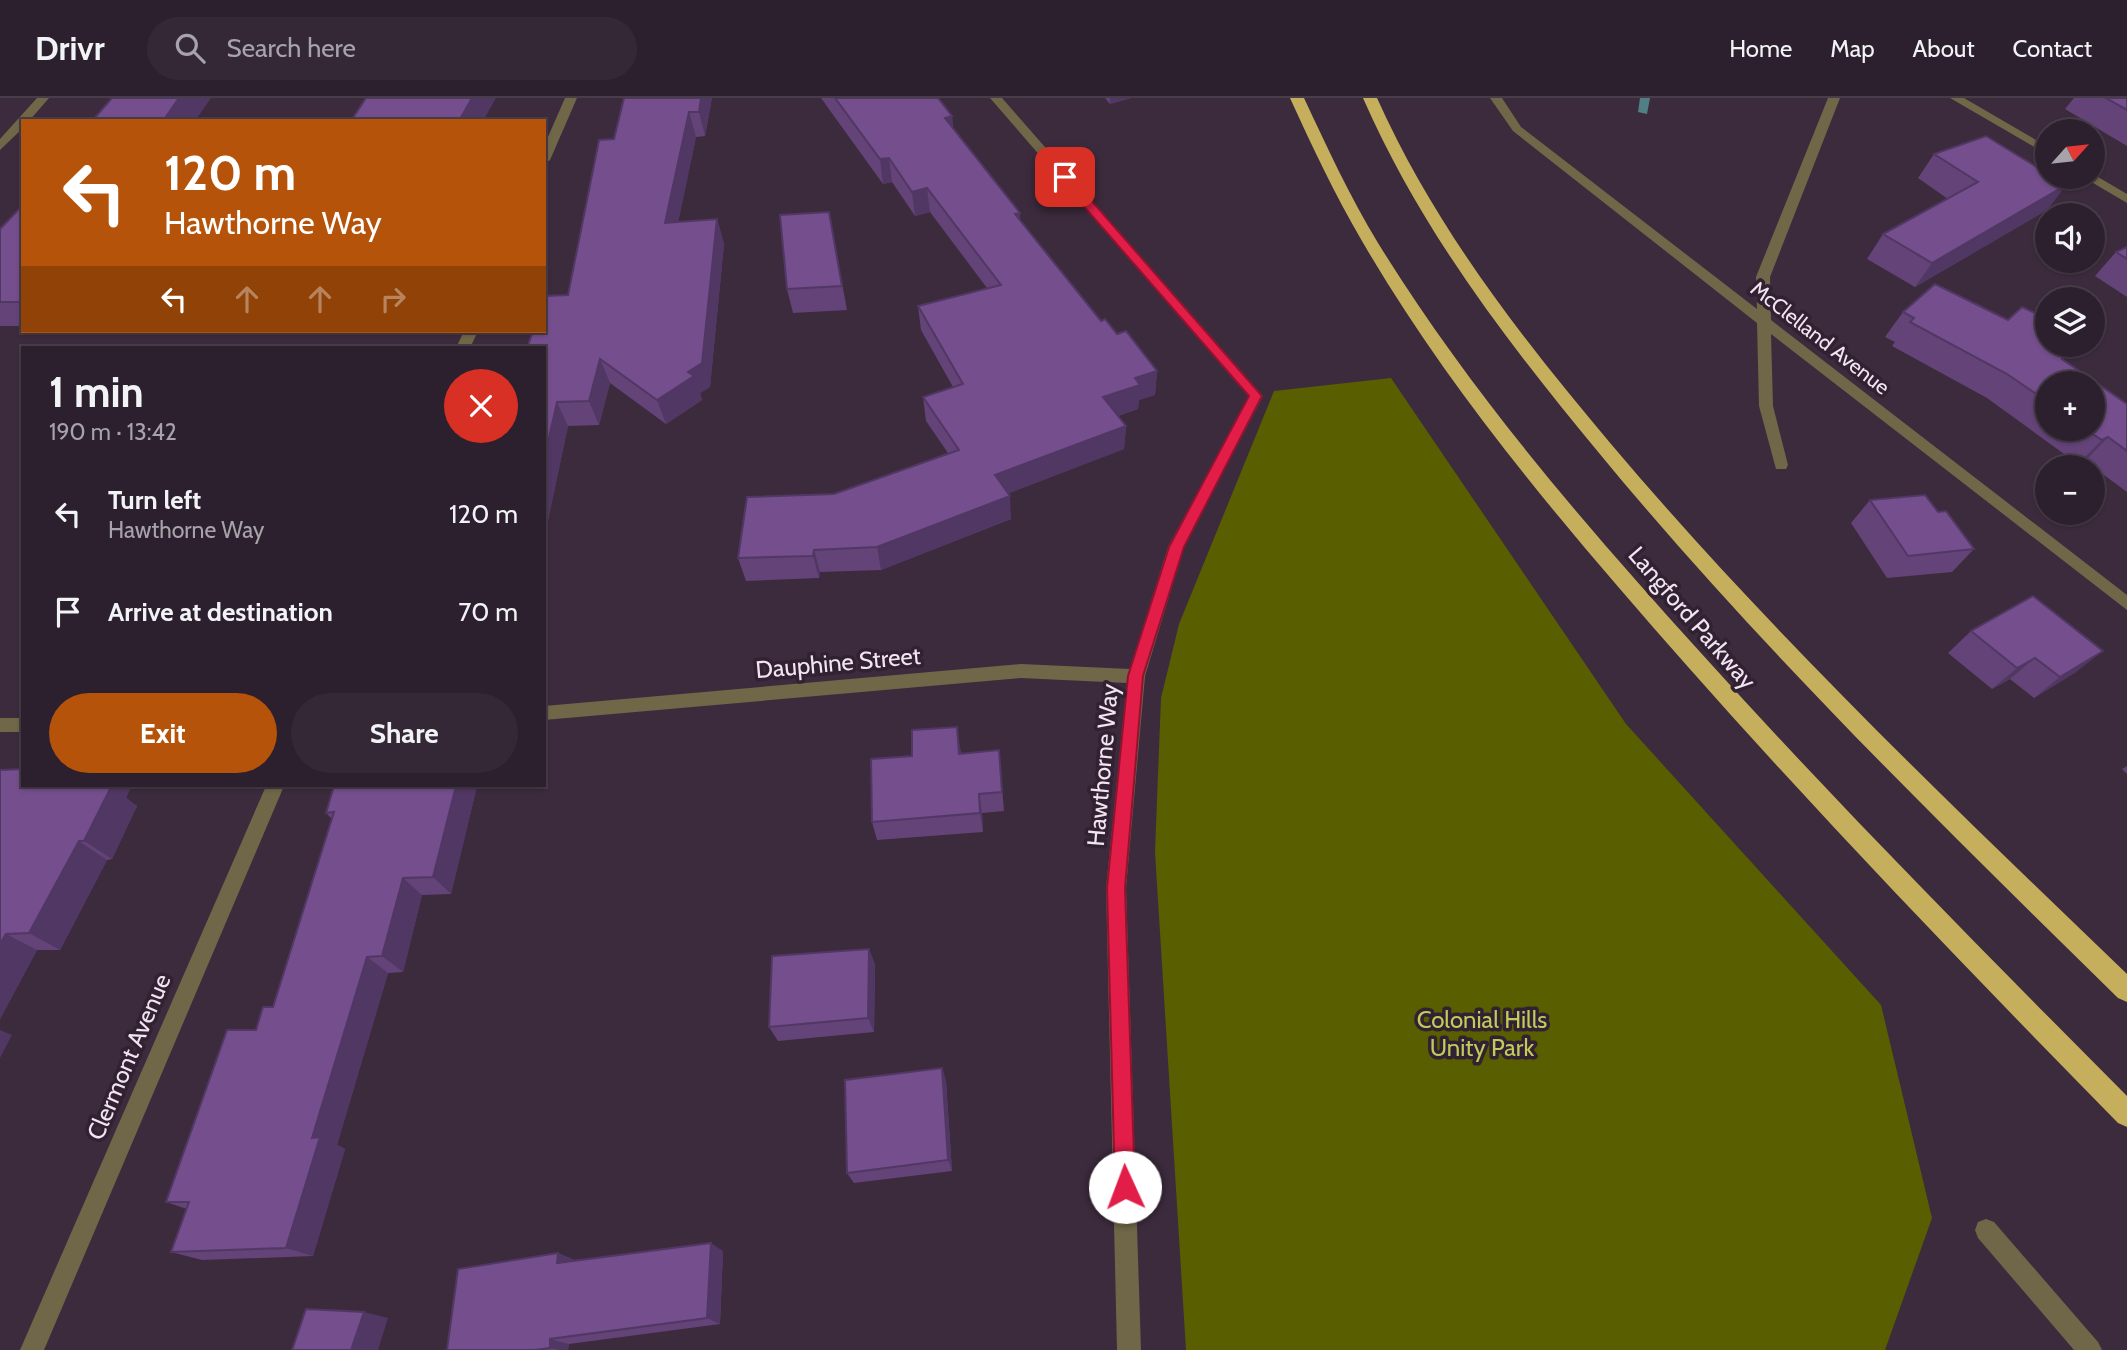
<!DOCTYPE html>
<html lang="en">
<head>
<meta charset="utf-8">
<style>
	:root { --surface:#2d202e; --page:#352836; --text:#f1f3f6; --muted:#a7a3aa; --line:#483e4a; --accent:#b45309 }
	body { margin:0; font-family:Cabin,sans-serif; background:var(--page); color:var(--text); height:100vh; display:flex; flex-direction:column; font-size:26px; white-space:nowrap }
	* { box-sizing:border-box; margin:0 }
	p { font-size:23px; color:var(--muted) }
	.icon { flex:none; width:38px; height:38px; fill:none; stroke:currentColor; stroke-width:2; stroke-linecap:round; stroke-linejoin:round }
	.map { position:relative; flex:1; overflow:hidden }
	.sheet { position:absolute; left:21px; top:248px; width:525px; height:441px; display:flex; flex-direction:column; background:var(--surface); border-radius:0px; box-shadow:0 2px 5px #0004,0 0 0 2px var(--line) }
	.sheet>* { flex:none }
	.guide { position:absolute; left:21px; top:21px; width:525px; height:214px; border-radius:0px; box-shadow:0 2px 5px #0004,0 0 0 2px var(--line); background:#b45309; color:#fff; overflow:hidden }
	.needle { width:46px; rotate:63deg }
	.tools { position:absolute; left:2035px; top:21px; display:grid; gap:14px }
	.tools a { display:grid; place-items:center; width:70px; height:70px; border-radius:50%; background:var(--surface); box-shadow:0 2px 5px #0004,0 0 0 2px var(--line); font-size:35px }
	.pin { position:absolute; display:grid; place-items:center; width:60px; height:60px; color:#fff; margin:-30px; border-radius:14px; box-shadow:0 4px 10px #0006 }
	.me { position:absolute; width:77px; margin:-38px; rotate:358deg; stroke-linejoin:round; filter:drop-shadow(0 0 5px #0008) }
	.turn { display:flex; align-items:center; gap:24px; height:147px; padding:0 28px; font-size:32px }
	.turn .icon { width:91px; height:91px; stroke-width:2.5 }
	.turn b { display:block; font-size:49px; line-height:60px }
	.lanes { display:flex; align-items:center; height:66px; padding:0 28px; background:#0003; justify-content:center; gap:35px; direction:ltr }
	.lanes .off { opacity:.35 }
	.round { display:grid; place-items:center; flex:none; width:74px; height:74px; border-radius:37px; background:var(--page) }
	.headline { display:flex; align-items:center; justify-content:space-between; height:119px; padding:0 28px }
	h1 { font-size:42px; font-weight:700; line-height:52px }
	.button { display:flex; gap:14px; margin-top:auto; padding:14px 28px }
	.button a { flex:1; height:80px; border-radius:42px; background:var(--accent); color:#fff; font-size:28px; font-weight:700; line-height:80px; text-align:center }
	.button a+a { background:var(--page); color:var(--text) }
	ul { padding:0; list-style:none }
	li { display:flex; align-items:center; gap:21px; height:98px; padding:0 28px }
	li div { flex:1 }
	li b { display:block; font-size:26px }
	li em { font-style:normal }
	header { display:flex; align-items:center; gap:42px; box-sizing:border-box; height:98px; padding:0 35px; background:var(--surface); border-bottom:2px solid var(--line) }
	header strong { font-size:33px }
	nav { display:flex; gap:38px; margin-inline-start:auto; font-size:24px }
	.search { width:490px; height:63px; background:var(--page); display:flex; align-items:center; gap:18px; box-sizing:border-box; padding:0 24px; border-radius:38px; color:var(--muted); font-size:26px }
	.map>svg:first-child { display:block }
	.green { fill:#595e01 }
	.lines { fill:none; stroke-linecap:round; stroke-linejoin:round }
	.stream { fill:#527e86; fill-rule:evenodd }
	.street { fill:#706748; fill-rule:evenodd }
	.highway { fill:#c5af5d; fill-rule:evenodd }
	.wall { fill:#644379; fill-rule:evenodd }
	.shaded-wall { fill:#513763 }
	.building { fill:#744e8d; stroke:#513763; stroke-width:2 }
	.route { fill:#e11d48; stroke:#92132f; stroke-width:2 }
	.labels { text-anchor:middle; stroke-width:7; stroke-linejoin:round; paint-order:stroke }
	.far-street-label { font-size:21px; fill:#f0e5f0; stroke:#322132 }
	.street-label { font-size:24px; fill:#f0e5f0; stroke:#322132 }
	.park-label { font-size:24px; fill:#c1ca5b; stroke:#322132 }
</style>
</head>
<body>
<header>
<strong>Drivr</strong>
<div class="search"><svg class="icon" aria-label="search" viewBox="0 0 24 24"><circle cx="10" cy="10" r="6"/><path d="M15 15l6 6"/></svg>Search here</div>
<nav><a>Home</a><a>Map</a><a>About</a><a>Contact</a></nav>
</header>
<div class="map">
<svg width="2127" height="1252" viewBox="0 0 2127 1252">
	<rect width="100%" height="100%" fill="#3c2b3d"/>
	<polygon class="green" points="1391,280 1626,626 1881,907 1932,1120 1885,1252 1186,1252 1155,754 1161,600 1179,526 1274,293"/>
	<g class="lines">
		<polygon class="stream" points="1640,0 1650,0 1647,16 1638,14"/>
		<g class="street">
			<polygon points="37,0 49,0 29,23 23,23 23,30 0,52 0,41"/>
			<polygon points="565,0 577,0 550,62 544,66 544,48"/>
			<polygon points="990,0 1002,0 1263,298 1184,449 1145,578 1126,790 1141,1252 1117,1252 1106,790 1127,585 1021,580 544,622 544,608 1021,566 1130,571 1168,449 1249,299"/>
			<polygon points="1490,0 1502,0 1521,29 1757,211 1756,179 1828,0 1840,0 1770,179 1771,222 2127,497 2127,512 1771,236 1773,308 1788,367 1786,371 1776,371 1759,308 1757,225 1513,33"/>
			<polygon points="1950,0 1964,0 2048,49 2048,57"/>
			<polygon points="2093,76 2127,96 2127,105 2083,79 2093,79"/>
			<polygon points="464,233 478,233 470,250 456,250"/>
			<rect x="0" y="620" width="23" height="14"/>
			<polygon points="266,688 284,688 44,1252 20,1252"/>
			<polygon points="1986,1121 1994,1124 2098,1244 2102,1252 2074,1252 1978,1140 1975,1132 1978,1124"/>
		</g>
		<g class="highway">
			<path d="M1290,0H1304C1327,49 1350,99 1378,145C1470,294 1584,426 1701,555C1838,707 1983,853 2127,998V1029L2118,1025C1972,876 1827,726 1689,570C1570,435 1452,298 1362,143C1335,97 1312,48 1290,0Z"/>
			<path d="M1363,0H1377C1435,129 1520,238 1611,346C1770,534 1949,705 2127,876V904L2118,900C1939,724 1759,549 1599,355C1507,244 1421,132 1363,0Z"/>
		</g>
	</g>
	<g class="wall">
		<polygon points="624,0 712,0 705,38 696,39 678,124 717,121 724,146 710,289 700,295 702,302 666,326 610,285 599,327 568,328 544,441 568,197 614,41"/>
		<polygon points="821,0 938,0 952,18 953,30 1021,124 1101,223 1157,273 1155,297 1139,302 1138,311 1118,318 1126,328 1124,351 1008,395 1011,421 881,472 820,474 819,480 746,483 738,460 834,396 948,355 926,323 923,299 953,289 921,232 918,208 987,190 930,114 915,118 892,84 883,86"/>
		<polygon points="1105,0 1131,0 1110,6"/>
		<polygon points="2074,0 2127,0 2127,48 2065,11"/>
		<polygon points="1934,56 2066,87 2047,112 1915,189 1867,161 1883,136 1948,101 1918,80"/>
		<polygon points="23,107 23,228 0,228 0,131"/>
		<polygon points="829,114 847,212 793,215 787,191"/>
		<polygon points="2127,149 2127,199 2095,178 2116,154"/>
		<path d="M1903,214L2050,247L2048,248L2062,261L2127,306V394L2085,363L2078,366L1987,300L1892,248L1895,244L1885,239ZM2048,285L2093,331H2048Z"/>
		<polygon points="1870,402 1974,451 1952,474 1887,480 1851,425"/>
		<polygon points="1971,533 2076,574 2034,600 2010,581 1992,591 1948,555"/>
		<polygon points="960,649 961,656 999,652 1004,713 982,715 983,734 877,742 872,724 912,658"/>
		<polygon points="2127,668 2127,676 2122,671"/>
		<polygon points="0,672 23,688 129,688 131,689 126,700 137,708 112,761 107,762 60,852 37,852 0,921"/>
		<polygon points="477,688 451,796 422,797 403,874 388,875 337,1047 345,1051 313,1158 202,1162 171,1154 187,1111 166,1104 256,932 273,909 332,721 326,715"/>
		<polygon points="869,851 875,867 874,934 778,943 769,929"/>
		<polygon points="942,970 946,983 952,1073 854,1085 847,1075"/>
		<polygon points="723,1153 720,1226 569,1246 568,1252 447,1252 558,1155 574,1162"/>
	</g>
	<g class="shaded-wall">
		<polygon points="179,0 211,0 195,23 163,23"/>
		<polygon points="472,0 496,0 483,23 459,23"/>
		<polygon points="701,0 712,0 705,38 699,14"/>
		<polygon points="1110,0 1131,0 1110,6"/>
		<polygon points="689,14 696,39 673,149 665,125"/>
		<polygon points="952,18 954,42 945,20"/>
		<polygon points="889,60 892,84 883,86 880,61"/>
		<polygon points="2066,87 2047,112 1915,189 1932,165"/>
		<polygon points="927,90 930,114 915,118 912,94"/>
		<polygon points="1020,115 1021,139 1015,116"/>
		<polygon points="717,121 724,146 710,289 700,295 702,302 666,326 657,302 688,274"/>
		<polygon points="600,261 610,285 599,327 589,303"/>
		<polygon points="1157,273 1155,297 1139,302 1138,311 1102,323 1103,299 1135,280"/>
		<polygon points="557,304 568,328 544,441 544,362"/>
		<polygon points="1126,328 1124,351 997,400 995,377"/>
		<polygon points="2108,339 2085,363 2078,366 2102,342"/>
		<polygon points="1010,398 1011,421 881,472 877,449"/>
		<polygon points="814,452 820,474 819,480 813,458"/>
		<polygon points="2103,553 2076,574 2034,600 2060,579"/>
		<polygon points="2035,560 2010,581 1992,591 2017,570"/>
		<polygon points="957,629 960,649 962,676 959,656"/>
		<polygon points="96,688 129,688 131,689 126,700 137,708 112,761 84,743"/>
		<polygon points="456,688 477,688 451,796 433,779"/>
		<polygon points="979,696 982,715 983,734 980,715"/>
		<polygon points="79,743 107,762 60,852 29,835"/>
		<polygon points="403,780 422,797 403,874 382,858"/>
		<polygon points="6,836 37,852 0,921 0,846"/>
		<polygon points="869,851 875,867 874,934 868,920"/>
		<polygon points="367,859 388,875 337,1047 345,1051 313,1158 286,1150 312,1040"/>
		<polygon points="0,932 12,937 0,960"/>
		<polygon points="942,970 946,983 952,1073 948,1062"/>
		<polygon points="711,1145 723,1153 720,1226 707,1220"/>
		<polygon points="558,1155 575,1163 557,1165"/>
		<polygon points="364,1214 388,1220 378,1252 351,1252"/>
		<polygon points="550,1241 569,1246 568,1252 559,1252 550,1250"/>
	</g>
	<g class="building">
		<polygon points="112,0 179,0 163,23 92,23"/>
		<polygon points="366,0 472,0 459,23 351,23"/>
		<polygon points="624,0 701,0 699,14 689,14 665,125 717,121 702,265 688,274 694,278 657,302 600,261 589,303 557,304 544,362 544,250 527,250 533,233 544,233 544,198 568,197 599,42 614,41"/>
		<polygon points="835,0 938,0 952,18 945,20 1020,115 1015,116 1101,223 1105,221 1117,236 1126,233 1157,273 1135,280 1140,287 1103,299 1126,328 995,377 1010,398 877,449 814,452 813,458 738,460 747,399 834,396 959,352 923,299 963,286 918,208 1001,187 927,90 912,94 889,60 880,61"/>
		<polygon points="2106,0 2127,0 2127,12"/>
		<polygon points="1986,38 2048,76 2048,79 2052,79 2066,87 1932,165 1883,136 1978,84 1934,56"/>
		<polygon points="23,107 23,201 20,204 0,204 0,131"/>
		<polygon points="829,114 842,188 787,191 780,117"/>
		<polygon points="2127,149 2127,161 2116,154"/>
		<polygon points="1935,186 2008,222 2022,209 2048,221 2048,246 2046,248 2066,257 2062,261 2127,306 2127,353 2108,339 2102,342 2085,331 2093,331 2093,285 2048,285 2048,304 2007,276 1910,224 1914,220 1903,214"/>
		<polygon points="1925,397 1938,414 1946,413 1974,451 1908,458 1870,402"/>
		<polygon points="2033,498 2103,553 2060,579 2035,560 2017,570 1971,533"/>
		<polygon points="957,629 959,656 999,652 1002,694 979,696 980,715 872,724 871,661 912,658 912,632"/>
		<polygon points="23,671 23,688 96,688 95,689 111,689 84,743 79,743 29,835 6,836 0,846 0,672"/>
		<polygon points="334,688 456,688 433,779 403,780 382,858 367,859 312,1040 320,1039 286,1150 171,1154 189,1104 166,1104 227,932 256,932 263,909 273,909 334,714 326,715"/>
		<polygon points="869,851 868,920 769,929 772,858"/>
		<polygon points="942,970 948,1062 847,1075 845,982"/>
		<polygon points="711,1145 707,1220 550,1241 550,1250 535,1252 447,1252 458,1171 558,1155 557,1165"/>
		<polygon points="306,1211 364,1214 351,1252 292,1252"/>
	</g>
	<polygon class="route" points="1061,77 1069,77 1262,298 1184,449 1143,578 1125,790 1135,1089 1132,1096 1125,1099 1117,1096 1115,1089 1107,790 1128,578 1169,449 1249,298 1061,82"/>
	<g class="labels">
		<g class="far-street-label">
			<text transform="translate(1820 240) rotate(38)" y="7">McClelland Avenue</text>
		</g>
		<g class="street-label">
			<text transform="translate(1692 520) rotate(49)" y="8">Langford Parkway</text>
			<text transform="translate(838 565) rotate(-5)" y="8">Dauphine Street</text>
			<text transform="translate(1103 667) rotate(-85)" y="8">Hawthorne Way</text>
			<text transform="translate(129 959) rotate(-67)" y="8">Clermont Avenue</text>
		</g>
		<g class="park-label">
			<text x="1482" y="930">Colonial Hills<tspan x="1482" dy="28">Unity Park</tspan></text>
		</g>
	</g>
</svg>
<div class="tools">
<a><svg class="needle" viewBox="-14 -14 28 28"><path d="M0-13l5 13h-10z" fill="#e53935"/><path d="M0 13l5-13h-10z" fill="#a7a3aa"/></svg></a>
<a><svg class="icon" aria-label="sound" viewBox="0 0 24 24"><path d="M4 9h4l5-4v14l-5-4H4zM17 9q2 3 0 6"/></svg></a>
<a><svg class="icon" aria-label="layers" viewBox="0 0 24 24"><path d="M12 4l9 5-9 5-9-5zM3 14l9 5 9-5"/></svg></a>
<a>+</a>
<a>−</a>
</div>
<div class="pin" style="left:1065px;top:79px;background:#d93025"><svg class="icon" aria-label="arrive" viewBox="0 0 24 24"><path d="M6 21V4h12l-3 4 3 4H6"/></svg></div>
<svg class="me" style="left:1125px;top:1089px" viewBox="-20 -20 40 40"><circle r="19" fill="#fff"/><path d="M0-13L10 11 0 6-10 11z" fill="#e11d48"/></svg>
<div class="guide">
<div class="turn"><svg class="icon" aria-label="left" viewBox="0 0 24 24"><path d="M17 20v-9H6M10 6l-5 5 5 5"/></svg><div><b>120 m</b>Hawthorne Way</div></div>
<div class="lanes"><svg class="icon" aria-label="left" viewBox="0 0 24 24"><path d="M17 20v-9H6M10 6l-5 5 5 5"/></svg><svg class="icon off" aria-label="ahead" viewBox="0 0 24 24"><path d="M12 20V5M6 11l6-6 6 6"/></svg><svg class="icon off" aria-label="ahead" viewBox="0 0 24 24"><path d="M12 20V5M6 11l6-6 6 6"/></svg><svg class="icon off" aria-label="right" viewBox="0 0 24 24"><path d="M7 20v-9h11M14 6l5 5-5 5"/></svg></div>
</div>
<section class="sheet">
<div class="headline"><div><h1>1 min</h1><p>190 m · 13:42</p></div><a class="round" style="background:#d93025;color:#fff"><svg class="icon" aria-label="close" viewBox="0 0 24 24"><path d="M6 6l12 12M18 6L6 18"/></svg></a></div>
<ul>
<li><svg class="icon" aria-label="left" viewBox="0 0 24 24"><path d="M17 20v-9H6M10 6l-5 5 5 5"/></svg><div><b>Turn left</b><p>Hawthorne Way</p></div><em>120 m</em></li>
<li><svg class="icon" aria-label="arrive" viewBox="0 0 24 24"><path d="M6 21V4h12l-3 4 3 4H6"/></svg><div><b>Arrive at destination</b></div><em>70 m</em></li>
</ul>
<div class="button"><a>Exit</a><a>Share</a></div>
</section>
</div>
</body>
</html>
